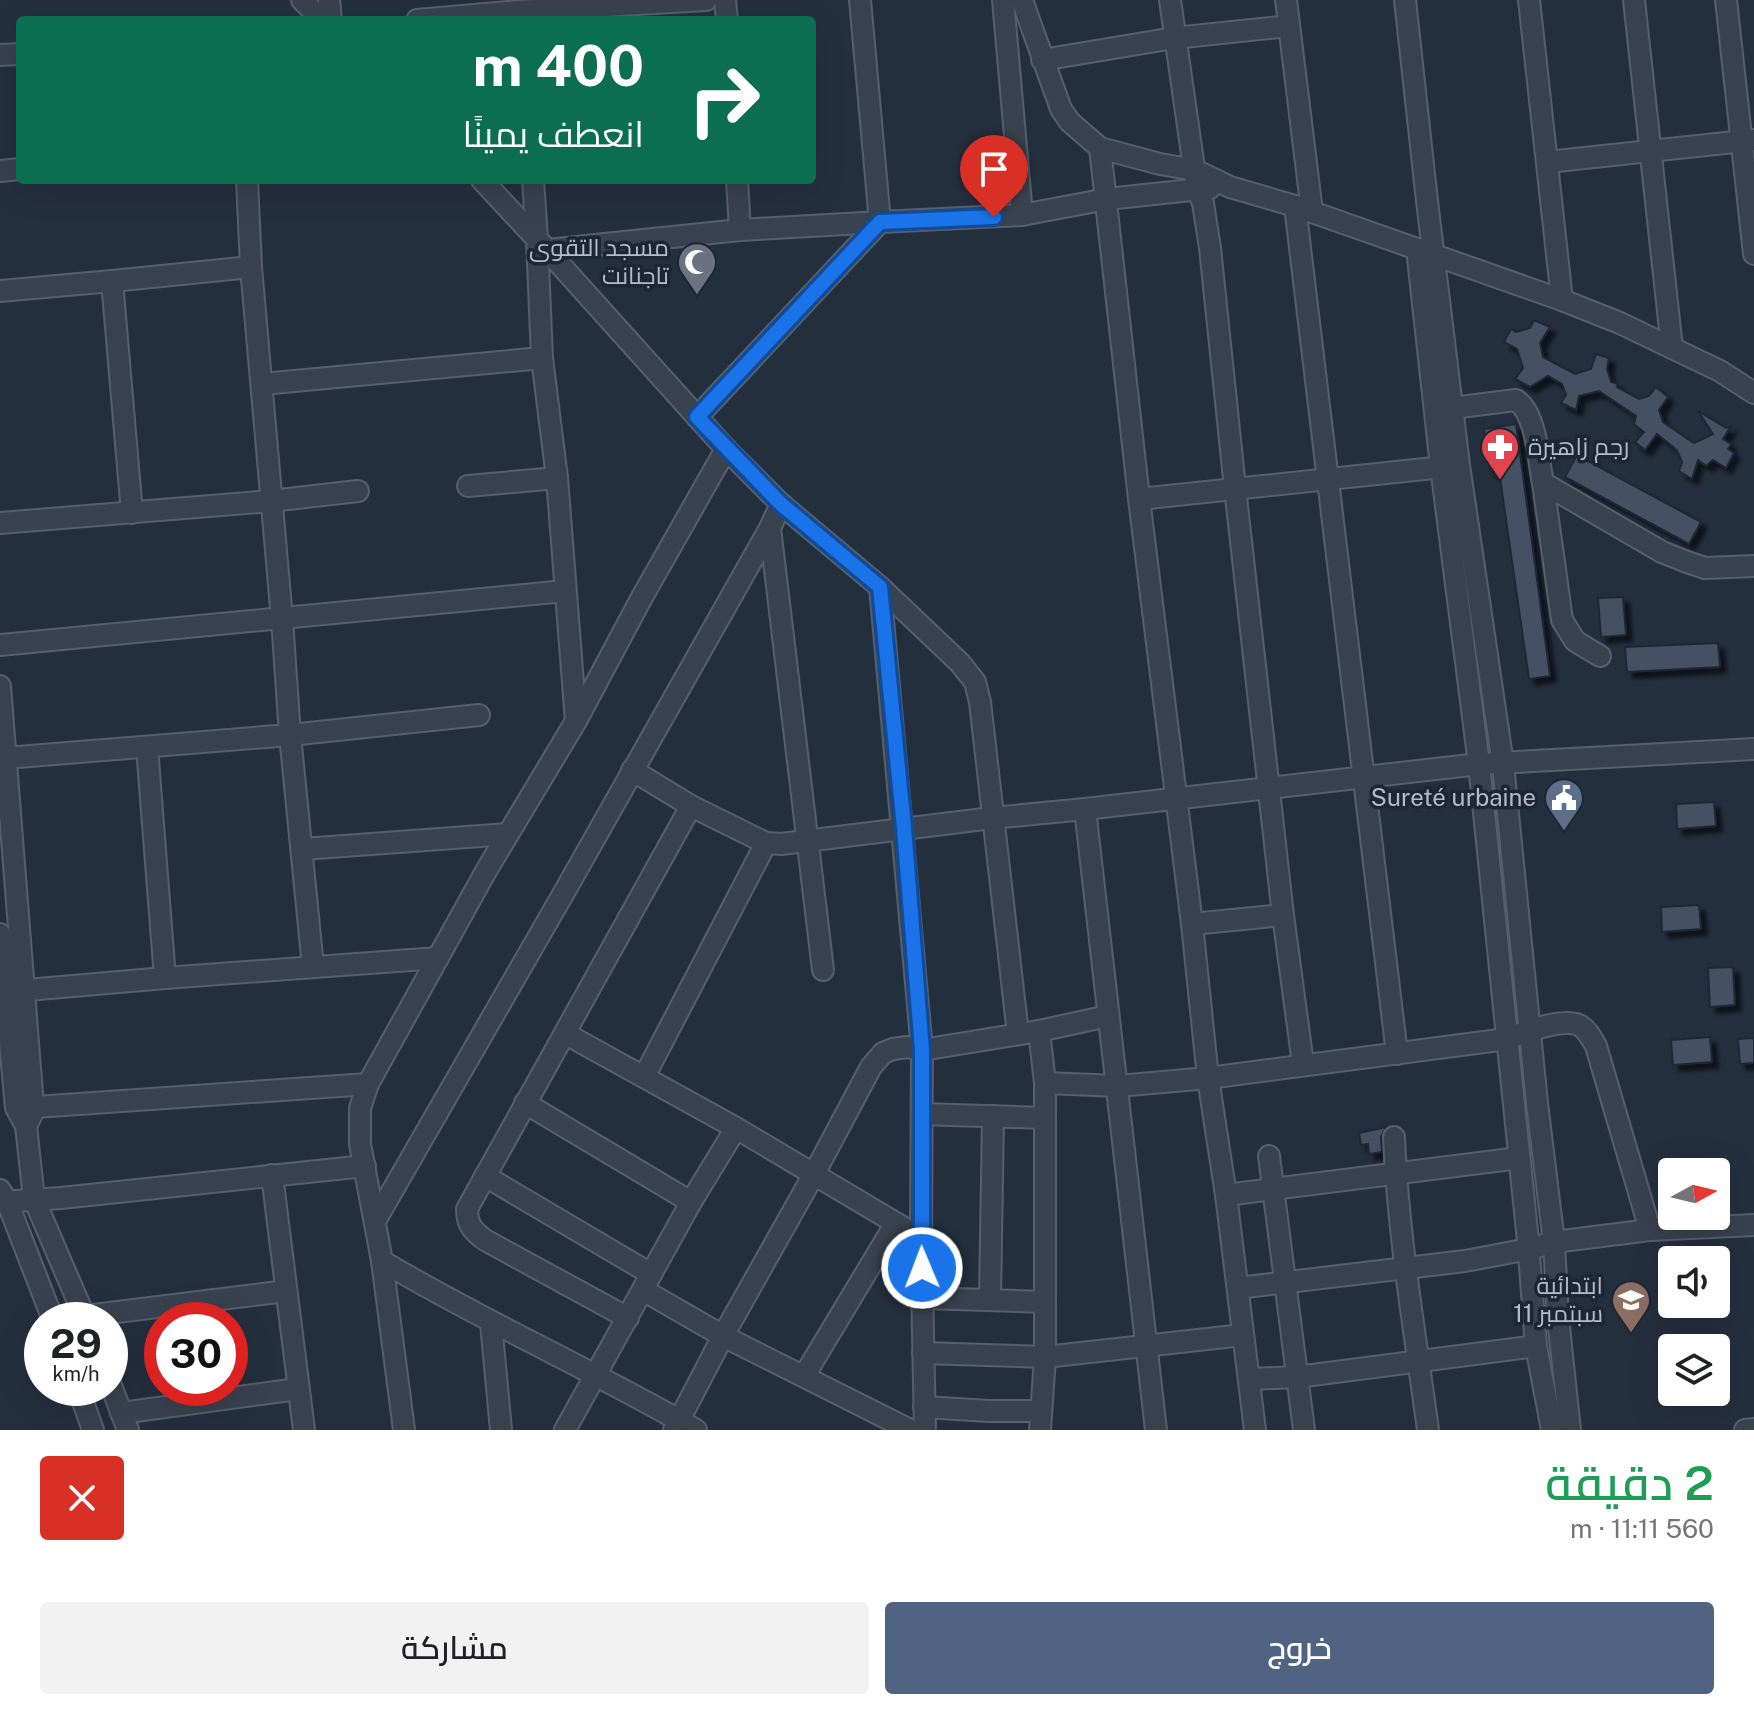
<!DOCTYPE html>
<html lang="ar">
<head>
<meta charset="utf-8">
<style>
	:root { --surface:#fff; --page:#f2f2f2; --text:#202124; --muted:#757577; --accent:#506383 }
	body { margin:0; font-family:"Public Sans",Cairo,sans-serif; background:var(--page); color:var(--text); direction:rtl; height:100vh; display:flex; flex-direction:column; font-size:30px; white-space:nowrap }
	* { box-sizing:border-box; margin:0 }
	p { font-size:26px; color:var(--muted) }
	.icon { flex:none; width:44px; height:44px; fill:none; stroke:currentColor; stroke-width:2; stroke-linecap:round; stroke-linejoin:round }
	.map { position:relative; height:1430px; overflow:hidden; direction:ltr }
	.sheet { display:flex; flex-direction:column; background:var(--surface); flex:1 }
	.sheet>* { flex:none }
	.banner { position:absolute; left:16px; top:16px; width:800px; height:168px; border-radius:8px; box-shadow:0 8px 32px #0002; direction:rtl; background:#0b6e4f; color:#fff; overflow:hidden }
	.needle { width:52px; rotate:82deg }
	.buttons { position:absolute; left:1658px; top:1158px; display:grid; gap:16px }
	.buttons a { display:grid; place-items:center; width:72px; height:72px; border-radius:8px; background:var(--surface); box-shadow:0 8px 32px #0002; font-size:40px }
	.speed { position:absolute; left:24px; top:1302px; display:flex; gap:16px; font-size:40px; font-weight:700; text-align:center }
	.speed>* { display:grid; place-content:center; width:104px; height:104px; border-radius:50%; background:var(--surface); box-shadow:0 8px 32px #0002; line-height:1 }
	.speed small { font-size:20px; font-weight:400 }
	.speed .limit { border:12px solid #d22; background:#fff; color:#111 }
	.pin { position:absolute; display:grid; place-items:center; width:68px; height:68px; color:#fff; margin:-82px -34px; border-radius:50% 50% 50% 0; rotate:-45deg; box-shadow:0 0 8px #0007 }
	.pin .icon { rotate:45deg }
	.me { position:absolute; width:88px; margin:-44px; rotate:359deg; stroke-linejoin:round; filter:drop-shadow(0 0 6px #0008) }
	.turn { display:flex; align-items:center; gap:28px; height:168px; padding:0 40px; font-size:36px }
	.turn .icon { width:104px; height:104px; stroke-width:2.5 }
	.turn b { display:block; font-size:56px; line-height:68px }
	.round { display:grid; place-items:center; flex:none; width:84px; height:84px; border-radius:8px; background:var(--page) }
	.headline { display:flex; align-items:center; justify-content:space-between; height:136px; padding:0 40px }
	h1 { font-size:48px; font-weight:600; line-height:60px; color:#1e9e55 }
	.button { display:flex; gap:16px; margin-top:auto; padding:16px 40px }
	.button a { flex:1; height:92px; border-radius:8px; background:var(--accent); color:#fff; font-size:32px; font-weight:600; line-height:92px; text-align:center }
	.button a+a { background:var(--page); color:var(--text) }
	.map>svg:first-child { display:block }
	.building { fill:#455162; stroke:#1f2835; stroke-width:2; filter:url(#shadow) }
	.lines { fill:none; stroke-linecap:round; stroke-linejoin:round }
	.minor-casing { stroke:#565f6c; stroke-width:24 }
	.minor { stroke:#38414e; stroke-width:20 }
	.route-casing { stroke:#114b97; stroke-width:20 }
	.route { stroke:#1a73e8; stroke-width:14 }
	.labels { text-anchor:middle; stroke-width:7; stroke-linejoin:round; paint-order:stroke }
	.poi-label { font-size:24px; fill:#b4bcc9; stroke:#1d2633; text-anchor:end }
</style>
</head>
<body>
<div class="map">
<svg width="1754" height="1430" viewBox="0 0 1754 1430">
	<defs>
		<filter id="shadow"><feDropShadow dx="6" dy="6" stdDeviation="2" flood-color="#0009"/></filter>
	</defs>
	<rect width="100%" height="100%" fill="#242f3e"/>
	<g class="building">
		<polygon points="1534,320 1550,327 1540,343 1543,357 1575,374 1591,369 1596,354 1609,358 1607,369 1611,382 1618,384 1617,387 1639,399 1649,396 1656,387 1668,397 1659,410 1663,422 1694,443 1713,434 1698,411 1726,428 1731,426 1723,439 1731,444 1728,449 1734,453 1726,468 1713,460 1706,466 1698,460 1692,479 1679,471 1682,462 1677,450 1657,434 1645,450 1635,442 1644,432 1634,424 1636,416 1599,391 1579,396 1576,410 1561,403 1566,395 1562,384 1548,376 1530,387 1515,379 1523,368 1517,349 1504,342 1511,329 1516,332 1530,328"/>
		<polygon points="1516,424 1550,676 1529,679 1499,471 1490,472 1484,429"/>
		<polygon points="1577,455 1701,522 1689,544 1565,477"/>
		<polygon points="1623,597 1626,635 1601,637 1598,598"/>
		<polygon points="1718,643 1720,667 1627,672 1625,647"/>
		<polygon points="1714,802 1716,826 1677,829 1676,804"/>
		<polygon points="1699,905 1701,929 1662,932 1661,907"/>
		<polygon points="1733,967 1735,1005 1710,1007 1708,968"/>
		<polygon points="1710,1037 1712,1062 1673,1065 1671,1040"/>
		<polygon points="1754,1038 1754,1063 1740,1064 1738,1039"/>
		<polygon points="1386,1127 1381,1137 1382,1152 1369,1154 1368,1144 1361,1145 1359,1133"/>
	</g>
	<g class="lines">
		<defs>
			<g id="minor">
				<polyline points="302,0 322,20"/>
				<polyline points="329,0 331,20"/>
				<polyline points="725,0 727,20"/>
				<polyline points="1003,0 1022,215"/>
				<polyline points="1022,0 1061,109 1070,122 1100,148 1160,164 1195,170 1230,187 1295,206 1562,300 1620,323 1672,348 1720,371 1754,393"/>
				<polyline points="1170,0 1197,189 1203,203 1210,248 1235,488 1283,915 1303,1064"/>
				<polyline points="1286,0 1312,212"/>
				<polyline points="1405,0 1427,201 1459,465 1503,764 1537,1103 1554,1242 1558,1318 1570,1430"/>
				<polyline points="1529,0 1562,300"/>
				<polyline points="1634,0 1672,348"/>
				<polyline points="1726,0 1754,254"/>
				<polyline points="417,20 519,11 706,0"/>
				<polyline points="0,55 20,54"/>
				<polyline points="1042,60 1174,38 1289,26"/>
				<polyline points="1100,148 1139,499 1192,924 1208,1078 1226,1195 1255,1430"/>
				<polyline points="1547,162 1754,140"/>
				<polyline points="0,171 20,169"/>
				<polyline points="247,180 251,267 282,619 290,735 313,967"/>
				<polyline points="482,180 537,239 726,449 781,504 880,587 960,663 975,682 980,702 1018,1034"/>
				<polyline points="533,180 537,239 542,358 557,478 576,721"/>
				<polyline points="737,180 740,230"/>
				<polyline points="1295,206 1397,1054"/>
				<polyline points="1417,249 1441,467 1479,764 1528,1241 1536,1346 1552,1430"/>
				<polyline points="547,250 740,230 880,222 860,0"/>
				<polyline points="112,281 132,513"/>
				<polyline points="0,291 112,281 251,267"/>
				<polyline points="262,384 542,358"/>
				<path d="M1452,408L1516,400C1537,414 1538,460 1543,483L1662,552L1687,562L1705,568L1754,566"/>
				<polyline points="697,417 880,222 1022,215 1107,199 1210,188"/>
				<polyline points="1543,483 1562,620 1575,641 1600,656"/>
				<polyline points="468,486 557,478"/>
				<polyline points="1139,499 1453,466"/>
				<polyline points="0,523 271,501 358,491"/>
				<polyline points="770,528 823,970"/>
				<polyline points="880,587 922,1050 921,1238 925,1430"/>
				<polyline points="0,645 565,591"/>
				<polyline points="0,686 33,1106 32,1114 26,1126"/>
				<polyline points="147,747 165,978"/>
				<polyline points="5,758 290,735 479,715"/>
				<polyline points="632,770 691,806 766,843 781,844 992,818 1085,809 1479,764 1754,749"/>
				<polyline points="1085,809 1156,1430"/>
				<polyline points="303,849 508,834"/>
				<polyline points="1192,924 1283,915"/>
				<polyline points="0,934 16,1108 26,1126 34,1199 86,1320"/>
				<polyline points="4,992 165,978 438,958"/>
				<polyline points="1039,1031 1045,1083 1045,1357 1040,1430"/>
				<polyline points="566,1034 736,1128 921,1238"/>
				<polyline points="644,1077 766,843"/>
				<path d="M1045,1083L1118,1086L1208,1078L1507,1039C1524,1032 1562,1018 1579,1025C1587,1029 1592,1039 1596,1046L1650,1230"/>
				<polyline points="525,1103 691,1202"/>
				<polyline points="21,1108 368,1084"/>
				<polyline points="922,1114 1045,1118"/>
				<path d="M1394,1137C1398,1235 1415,1333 1428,1430"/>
				<polyline points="1269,1156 1304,1430"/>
				<polyline points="272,1175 304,1430"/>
				<polyline points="485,1176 651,1274"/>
				<polyline points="0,1190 7,1201 53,1320"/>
				<polyline points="1226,1195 1519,1158"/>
				<polyline points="0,1202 61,1198 365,1166"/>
				<polyline points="375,1221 566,889 770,528 781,504"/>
				<path d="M382,1261C484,1322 593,1370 696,1430"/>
				<polyline points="1238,1288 1465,1261 1529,1249 1554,1242 1650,1230 1754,1225"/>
				<polyline points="643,1290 723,1336 910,1430"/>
				<polyline points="923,1298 1045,1302"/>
				<polyline points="990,1299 993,1116"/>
				<polyline points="85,1316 286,1291"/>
				<path d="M628,1318L485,1240C473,1231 467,1225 467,1209L691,806"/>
				<polyline points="491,1323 501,1430"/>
				<polyline points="923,1353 1045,1357 1243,1335"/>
				<polyline points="804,1376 896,1223"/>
				<polyline points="1250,1379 1297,1377 1536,1346"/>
				<polyline points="110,1383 128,1430"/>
				<polyline points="78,1388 93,1430"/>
				<polyline points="924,1407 989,1411 1040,1411"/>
				<polyline points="121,1413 298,1389"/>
				<polyline points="404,1430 382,1261 360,1144 360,1108 368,1084 486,871 576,721 641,599 726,449"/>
				<polyline points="565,1430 691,1202 736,1128"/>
				<polyline points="674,1430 723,1336 814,1174 871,1067 883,1053 893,1049 907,1047 922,1050 1039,1031 1108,1016"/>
				<polyline points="1745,1430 1754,1429"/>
			</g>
		</defs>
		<use href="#minor" class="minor-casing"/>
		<use href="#minor" class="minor"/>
	</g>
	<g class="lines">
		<defs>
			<polyline id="route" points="922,1268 922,1050 904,828 880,587 781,504 697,417 880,222 994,217"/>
		</defs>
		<use href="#route" class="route-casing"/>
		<use href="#route" class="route"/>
	</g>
	<defs>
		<symbol id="mosque-pin" viewBox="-11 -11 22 30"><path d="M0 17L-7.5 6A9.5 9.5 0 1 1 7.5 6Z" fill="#6b7280" stroke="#1d2633"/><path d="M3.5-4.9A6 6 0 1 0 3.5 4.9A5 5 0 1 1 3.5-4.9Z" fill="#fff"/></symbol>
		<symbol id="pharmacy-pin" viewBox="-11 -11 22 30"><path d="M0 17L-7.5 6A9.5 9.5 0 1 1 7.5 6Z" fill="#e0444e" stroke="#1d2633"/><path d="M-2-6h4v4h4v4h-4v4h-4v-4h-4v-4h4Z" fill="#fff"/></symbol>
		<symbol id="civic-pin" viewBox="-11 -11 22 30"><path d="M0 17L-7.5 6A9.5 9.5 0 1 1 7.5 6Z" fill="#5c6f8a" stroke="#1d2633"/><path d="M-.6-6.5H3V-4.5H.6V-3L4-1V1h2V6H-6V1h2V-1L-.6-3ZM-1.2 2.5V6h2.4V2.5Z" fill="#fff"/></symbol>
		<symbol id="school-pin" viewBox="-11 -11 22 30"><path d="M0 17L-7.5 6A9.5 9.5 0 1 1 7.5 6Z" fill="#8d6e63" stroke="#1d2633"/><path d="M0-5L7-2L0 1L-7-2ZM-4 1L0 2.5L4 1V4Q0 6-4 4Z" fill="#fff"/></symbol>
	</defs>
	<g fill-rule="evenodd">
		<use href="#mosque-pin" x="675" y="240" width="44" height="60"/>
		<use href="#pharmacy-pin" x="1478" y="425" width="44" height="60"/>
		<use href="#civic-pin" x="1542" y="776" width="44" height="60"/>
		<use href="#school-pin" x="1609" y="1278" width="44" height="60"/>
	</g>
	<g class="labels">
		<g class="poi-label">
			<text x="669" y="256">مسجد التقوى<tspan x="669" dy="28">تاجنانت</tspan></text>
			<text x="1528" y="455" text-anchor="start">رجم زاهيرة</text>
			<text x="1536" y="806">Sureté urbaine</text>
			<text x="1603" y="1294">ابتدائية<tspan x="1603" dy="28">11 سبتمبر</tspan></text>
		</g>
	</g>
</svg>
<div class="buttons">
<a><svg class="needle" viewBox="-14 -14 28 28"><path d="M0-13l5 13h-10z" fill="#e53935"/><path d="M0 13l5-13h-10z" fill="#757577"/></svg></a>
<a><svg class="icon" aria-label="sound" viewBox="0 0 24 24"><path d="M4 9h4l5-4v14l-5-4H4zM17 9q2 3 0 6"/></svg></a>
<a><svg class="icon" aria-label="layers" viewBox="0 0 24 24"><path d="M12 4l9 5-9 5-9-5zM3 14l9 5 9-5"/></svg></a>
</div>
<div class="speed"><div>29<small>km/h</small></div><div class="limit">30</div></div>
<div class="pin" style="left:994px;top:217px;background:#d93025"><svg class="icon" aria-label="arrive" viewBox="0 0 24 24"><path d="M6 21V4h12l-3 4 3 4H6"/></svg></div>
<svg class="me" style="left:922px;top:1268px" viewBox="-20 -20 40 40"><circle r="17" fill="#1a73e8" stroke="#fff" stroke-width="3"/><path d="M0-11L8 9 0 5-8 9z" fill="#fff"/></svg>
<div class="banner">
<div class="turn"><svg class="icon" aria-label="right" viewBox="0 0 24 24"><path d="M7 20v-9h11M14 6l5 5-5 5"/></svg><div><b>400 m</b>انعطف يمينًا</div></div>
</div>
</div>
<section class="sheet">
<div class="headline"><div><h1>2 دقيقة</h1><p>560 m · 11:11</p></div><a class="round" style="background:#d93025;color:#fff"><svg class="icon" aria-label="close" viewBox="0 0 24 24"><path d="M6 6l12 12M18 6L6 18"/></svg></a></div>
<div class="button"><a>خروج</a><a>مشاركة</a></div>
</section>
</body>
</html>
